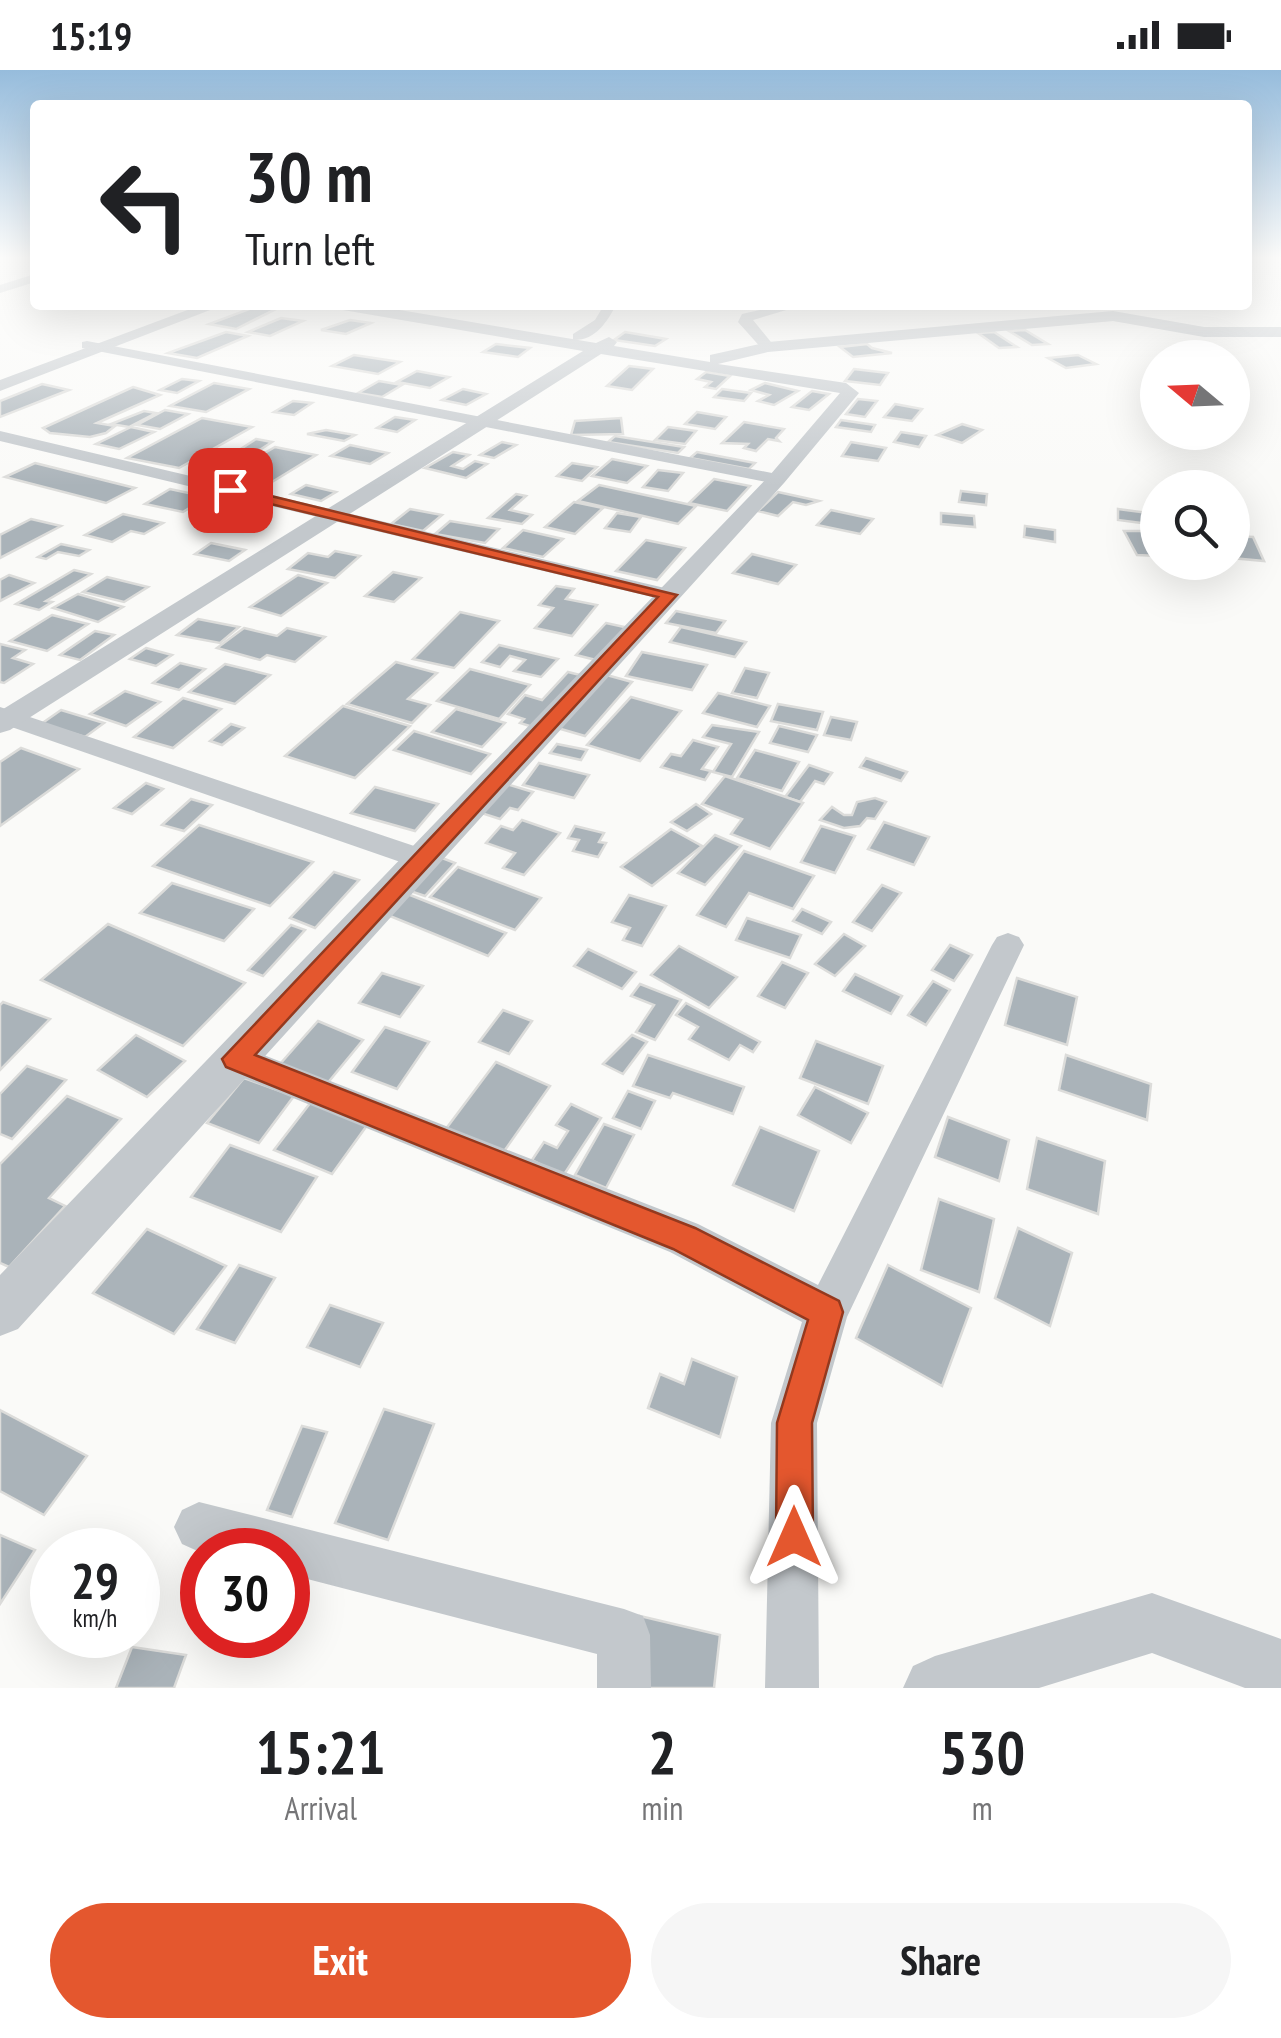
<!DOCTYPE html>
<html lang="en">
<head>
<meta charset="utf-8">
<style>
	:root { --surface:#fff; --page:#f6f6f6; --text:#202124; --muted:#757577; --accent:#e4572e }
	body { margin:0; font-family:"PT Sans Narrow",sans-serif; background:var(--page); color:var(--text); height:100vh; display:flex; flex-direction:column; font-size:38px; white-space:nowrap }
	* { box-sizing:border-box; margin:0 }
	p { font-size:32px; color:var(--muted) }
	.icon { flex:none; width:55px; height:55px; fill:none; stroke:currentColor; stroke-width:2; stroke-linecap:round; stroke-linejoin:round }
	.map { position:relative; height:1618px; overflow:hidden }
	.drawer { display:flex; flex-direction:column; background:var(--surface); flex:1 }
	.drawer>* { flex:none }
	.hud { position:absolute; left:30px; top:30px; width:1222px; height:210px; border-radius:10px; box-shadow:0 10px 40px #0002; background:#fff; color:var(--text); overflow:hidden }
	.needle { width:65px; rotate:289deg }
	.buttons { position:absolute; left:1140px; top:270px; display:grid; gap:20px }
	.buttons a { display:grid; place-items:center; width:110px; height:110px; border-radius:50%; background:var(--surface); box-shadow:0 10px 40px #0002; font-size:50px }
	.speed { position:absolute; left:30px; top:1458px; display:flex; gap:20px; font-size:50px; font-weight:700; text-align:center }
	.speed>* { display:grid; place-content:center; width:130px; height:130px; border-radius:50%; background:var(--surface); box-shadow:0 10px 40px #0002; line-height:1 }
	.speed small { font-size:25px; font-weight:400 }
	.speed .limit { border:15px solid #d22; background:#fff; color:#111 }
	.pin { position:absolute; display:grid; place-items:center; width:85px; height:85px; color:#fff; margin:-42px; border-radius:20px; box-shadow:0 5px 15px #0006 }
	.me { position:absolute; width:110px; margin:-55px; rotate:0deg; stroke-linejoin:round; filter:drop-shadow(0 0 8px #0008) }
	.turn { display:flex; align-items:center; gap:35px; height:210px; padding:0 50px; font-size:45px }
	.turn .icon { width:130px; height:130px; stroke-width:2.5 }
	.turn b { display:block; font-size:70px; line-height:85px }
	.eta { display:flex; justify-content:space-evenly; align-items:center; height:170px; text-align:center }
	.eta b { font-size:60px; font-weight:700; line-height:70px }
	.primary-button { display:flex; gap:20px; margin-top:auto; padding:20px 50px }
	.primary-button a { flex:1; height:115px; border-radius:60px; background:var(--accent); color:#fff; font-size:40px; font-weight:700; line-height:115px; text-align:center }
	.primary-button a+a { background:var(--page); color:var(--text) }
	.status { display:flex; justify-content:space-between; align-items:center; height:70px; padding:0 50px; background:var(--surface); direction:ltr }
	.status svg { height:28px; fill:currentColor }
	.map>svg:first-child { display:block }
	.building { fill:#aab3b9; stroke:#dcdcda; stroke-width:2.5 }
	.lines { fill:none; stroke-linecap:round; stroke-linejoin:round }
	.minor { fill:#c3c8cc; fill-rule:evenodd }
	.tertiary { fill:#c3c8cc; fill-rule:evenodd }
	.route { fill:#e4572e; stroke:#94391e; stroke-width:2.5 }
</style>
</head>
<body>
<div class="status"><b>15:19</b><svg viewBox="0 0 49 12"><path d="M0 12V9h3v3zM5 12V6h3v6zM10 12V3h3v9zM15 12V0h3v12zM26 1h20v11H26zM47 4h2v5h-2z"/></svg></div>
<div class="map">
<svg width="1281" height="1618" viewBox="0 0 1281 1618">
	<rect width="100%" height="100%" fill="#fafaf8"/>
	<g class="building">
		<polygon points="260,235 282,236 236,259 209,254"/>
		<polygon points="281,248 303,251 270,266 248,262"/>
		<polygon points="350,250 371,253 346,264 321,260"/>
		<polygon points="1025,260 1048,274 1032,275 1009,261"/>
		<polygon points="226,262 248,266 197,288 168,283"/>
		<polygon points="625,262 666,269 655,276 614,270"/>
		<polygon points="994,262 1017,277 999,278 978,263"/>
		<polygon points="496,274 530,278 518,287 483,282"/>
		<polygon points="867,274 872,278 892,283 853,287 840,277"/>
		<polygon points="354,285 400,292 378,304 332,296"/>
		<polygon points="1078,285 1096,294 1066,298 1048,288"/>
		<polygon points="629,296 653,299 632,320 607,316"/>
		<polygon points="854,299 888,303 880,315 845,311"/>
		<polygon points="417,301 449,307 430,318 397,312"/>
		<polygon points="706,302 730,306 716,319 705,317 711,312 697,309"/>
		<polygon points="182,309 199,311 177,323 160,320"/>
		<polygon points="379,311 402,315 382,327 358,323"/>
		<polygon points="214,313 249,319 206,342 170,336"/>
		<polygon points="765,313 798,321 774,335 758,331 769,325 751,320"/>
		<polygon points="42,314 69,320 0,347 0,331"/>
		<polygon points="133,317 160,325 97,353 115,356 106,363 90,367 50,363 43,358"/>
		<polygon points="463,319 486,324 466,335 442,330"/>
		<polygon points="722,319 751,323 744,331 714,327"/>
		<polygon points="812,321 829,324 809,340 792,337"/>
		<polygon points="858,329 877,331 865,347 846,344"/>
		<polygon points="293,331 312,333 294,345 274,342"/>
		<polygon points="895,334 922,339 912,351 884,347"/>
		<polygon points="165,340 188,344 160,359 137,355"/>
		<polygon points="144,341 156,343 129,357 111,354"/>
		<polygon points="697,342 726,347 715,359 685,354"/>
		<polygon points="395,347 415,350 397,362 377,358"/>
		<polygon points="202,348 252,357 179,398 127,388"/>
		<polygon points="621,348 623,364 571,365 575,351"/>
		<polygon points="841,350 875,355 871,362 836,357"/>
		<polygon points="744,352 784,359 776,368 779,371 768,369 756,381 744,378 748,374 722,373"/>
		<polygon points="962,354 982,360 962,373 937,365"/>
		<polygon points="131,357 154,362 119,379 96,374"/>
		<polygon points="668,357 696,361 685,374 655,370"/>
		<polygon points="326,360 355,365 344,371 307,364"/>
		<polygon points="901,362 926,366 919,377 894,372"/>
		<polygon points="615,366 684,377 678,383 608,372"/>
		<polygon points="256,369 272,372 235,396 219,393"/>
		<polygon points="502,372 516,375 494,388 480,385"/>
		<polygon points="851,372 886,378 878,391 842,386"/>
		<polygon points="350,375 388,383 370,394 331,386"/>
		<polygon points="275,377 316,385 272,412 230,403"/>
		<polygon points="453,382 469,385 452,396 463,399 475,391 487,394 466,408 425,398"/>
		<polygon points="697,382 755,393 749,399 690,388"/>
		<polygon points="612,389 647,396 627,413 592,406"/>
		<polygon points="35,393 135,418 106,433 5,407"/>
		<polygon points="572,393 597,397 582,411 557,406"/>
		<polygon points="658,400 683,403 668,421 643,417"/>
		<polygon points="714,409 750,416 727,441 689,433"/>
		<polygon points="306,415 336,422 321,431 291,424"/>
		<polygon points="599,415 696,436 678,454 578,431"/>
		<polygon points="170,419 207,427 183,442 145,434"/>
		<polygon points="961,421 987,424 986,435 959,432"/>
		<polygon points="778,422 819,431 806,435 793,432 778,446 758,441"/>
		<polygon points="516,424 526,426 510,440 532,445 522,454 488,448"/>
		<polygon points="574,432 603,438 575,464 545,457"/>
		<polygon points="410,439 442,445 423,461 391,454"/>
		<polygon points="1118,439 1156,444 1157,455 1118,450"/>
		<polygon points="831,440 873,449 860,464 817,455"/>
		<polygon points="617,443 641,447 630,462 605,458"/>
		<polygon points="941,443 974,446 975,457 941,454"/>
		<polygon points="123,444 163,453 144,464 131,461 112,472 85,465"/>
		<polygon points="31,449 61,456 0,488 0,465"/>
		<polygon points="450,451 499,459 485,473 435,464"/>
		<polygon points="1025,456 1055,460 1055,472 1024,467"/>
		<polygon points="523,460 563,469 543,487 503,478"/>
		<polygon points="1124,461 1147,461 1158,486 1137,485"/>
		<polygon points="1232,466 1253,467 1264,491 1232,488"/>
		<polygon points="646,470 685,478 657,510 616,501"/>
		<polygon points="211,473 245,480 229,491 195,484"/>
		<polygon points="61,474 89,480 79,486 58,482 46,489 38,487"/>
		<polygon points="335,481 360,486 335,508 288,499 308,483 328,487"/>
		<polygon points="752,484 796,495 778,514 733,503"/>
		<polygon points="74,500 91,504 46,531 52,532 39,540 16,534"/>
		<polygon points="393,502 421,508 394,532 365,526"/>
		<polygon points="9,505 34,513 0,531 0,510"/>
		<polygon points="298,505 327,513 281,546 250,537"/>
		<polygon points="107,507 148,517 124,532 83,522"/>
		<polygon points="556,516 574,519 566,529 597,535 572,566 535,558 553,538 539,535"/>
		<polygon points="78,524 123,537 98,552 53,538"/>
		<polygon points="676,541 725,551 716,563 666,553"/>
		<polygon points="460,542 499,551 454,598 413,589"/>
		<polygon points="52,545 88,554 47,581 10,571"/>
		<polygon points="198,549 239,557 220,573 177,565"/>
		<polygon points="606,553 629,558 600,591 576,585"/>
		<polygon points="681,557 746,572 735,587 670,572"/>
		<polygon points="244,558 277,566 287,558 325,567 295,592 267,585 260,590 217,578"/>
		<polygon points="95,561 114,565 80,590 60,585"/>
		<polygon points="0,574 25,580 13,588 33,594 4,613 0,612"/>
		<polygon points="499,575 558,589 541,607 514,601 525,590 510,586 500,597 482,592"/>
		<polygon points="146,578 172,585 156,596 130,589"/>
		<polygon points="642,582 707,595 692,620 626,606"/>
		<polygon points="396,592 437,603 408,629 430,635 412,653 347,634"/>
		<polygon points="180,593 205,599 179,620 153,613"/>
		<polygon points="225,594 270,605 235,634 189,622"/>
		<polygon points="745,598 769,603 757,628 732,623"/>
		<polygon points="470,599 530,615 499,649 437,631"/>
		<polygon points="568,602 584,606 536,658 520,653 524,649 508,644 525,625 542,630"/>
		<polygon points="603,604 632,612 585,666 554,657"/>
		<polygon points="125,621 160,632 126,656 90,644"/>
		<polygon points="718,623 743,629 770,636 757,657 703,643"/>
		<polygon points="631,627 681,641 640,691 587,675"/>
		<polygon points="183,628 221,639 173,678 134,667"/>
		<polygon points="778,634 823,642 817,660 771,651"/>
		<polygon points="343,636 410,656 355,708 285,686"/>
		<polygon points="456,639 505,653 482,677 432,662"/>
		<polygon points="61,640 104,653 85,667 41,654"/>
		<polygon points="831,647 857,652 851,670 824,665"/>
		<polygon points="231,654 244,658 222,675 210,671"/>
		<polygon points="712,655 759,662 732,707 713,702 731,674 703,667"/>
		<polygon points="779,656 817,665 808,682 770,673"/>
		<polygon points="414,661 490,684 471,704 394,680"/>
		<polygon points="693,670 718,677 702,699 711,701 705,710 661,697 671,684 681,686"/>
		<polygon points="557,674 587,680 581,690 550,683"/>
		<polygon points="21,678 79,699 0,756 0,692"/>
		<polygon points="755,680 799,692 782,721 737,708"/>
		<polygon points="866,688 907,702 901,711 860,697"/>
		<polygon points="539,693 589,705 574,728 523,715"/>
		<polygon points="809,695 832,703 824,714 815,711 800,732 785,727"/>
		<polygon points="725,706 803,733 770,779 731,764 742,749 702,734"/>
		<polygon points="146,713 163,719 132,744 114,738"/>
		<polygon points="503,713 533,722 518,740 510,738 500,749 478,742"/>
		<polygon points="375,717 438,734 415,761 351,743"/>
		<polygon points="875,728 886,732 875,749 867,748 860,756 844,758 820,750 832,737 844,745 852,745 857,732"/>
		<polygon points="191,729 212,735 184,761 162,755"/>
		<polygon points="696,734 711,744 687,761 671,752"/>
		<polygon points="522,750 560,763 524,805 503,798 515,783 486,773 501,756 513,760"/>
		<polygon points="884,752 929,767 914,795 868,779"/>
		<polygon points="199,755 313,792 270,836 153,796"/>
		<polygon points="575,756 604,763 599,772 606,773 598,787 573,781 579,770 568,768"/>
		<polygon points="821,756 855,766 835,803 801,792"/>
		<polygon points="671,759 702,776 652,816 621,797"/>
		<polygon points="715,765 741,776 705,815 678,803"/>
		<polygon points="744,781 814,806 793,839 749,823 726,857 697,845"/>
		<polygon points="437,786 455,793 425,826 407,820"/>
		<polygon points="458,797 541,828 515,860 430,827"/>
		<polygon points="334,802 359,810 315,858 290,848"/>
		<polygon points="172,813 254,839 224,871 140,843"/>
		<polygon points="882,815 901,823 872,861 853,852"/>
		<polygon points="405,823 506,863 488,886 385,844"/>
		<polygon points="629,825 666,836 642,876 623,870 630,858 612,852"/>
		<polygon points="802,839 831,852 822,864 793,851"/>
		<polygon points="747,848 801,865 790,888 736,870"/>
		<polygon points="108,854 245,913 183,976 41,910"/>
		<polygon points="291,855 305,860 263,906 248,900"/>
		<polygon points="844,864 865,876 835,906 815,894"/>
		<polygon points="950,875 972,885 954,911 932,900"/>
		<polygon points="679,876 737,907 709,938 651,905"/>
		<polygon points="588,879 636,902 622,919 574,896"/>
		<polygon points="782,892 808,903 785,938 758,926"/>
		<polygon points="382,903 423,916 400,947 359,933"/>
		<polygon points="855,904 902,926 891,944 843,921"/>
		<polygon points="1017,908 1077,927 1067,975 1005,955"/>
		<polygon points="933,911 950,920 926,955 908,945"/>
		<polygon points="640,914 681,930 655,970 636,962 654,935 631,926"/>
		<polygon points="3,932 50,949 0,1000 0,935"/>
		<polygon points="686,933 760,972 753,982 740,975 729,990 689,969 698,957 676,945"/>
		<polygon points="503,940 532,951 509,984 479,972"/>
		<polygon points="318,951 363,970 326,1015 280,994"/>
		<polygon points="385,957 429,972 397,1019 352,1002"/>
		<polygon points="136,965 185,991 147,1027 98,1000"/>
		<polygon points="632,965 647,972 623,1004 603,994"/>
		<polygon points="816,971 883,996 868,1034 800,1008"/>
		<polygon points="648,985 744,1017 733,1044 673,1023 670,1028 633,1016"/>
		<polygon points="1066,985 1151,1014 1147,1050 1059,1020"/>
		<polygon points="496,992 550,1016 500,1087 445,1060"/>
		<polygon points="27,996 66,1010 12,1069 0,1064 0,1024"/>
		<polygon points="244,1008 294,1026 259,1073 207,1053"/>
		<polygon points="815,1017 868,1043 851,1073 798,1045"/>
		<polygon points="628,1021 655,1031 641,1059 613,1048"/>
		<polygon points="67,1026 121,1049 49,1128 65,1136 9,1197 0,1193 0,1094"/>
		<polygon points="311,1032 368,1054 332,1104 274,1080"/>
		<polygon points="571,1034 601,1048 563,1106 532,1090 544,1072 557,1078 568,1061 556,1055"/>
		<polygon points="948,1047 1009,1070 999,1111 935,1087"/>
		<polygon points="604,1054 634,1065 606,1118 575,1105"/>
		<polygon points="760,1057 819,1081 794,1141 733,1115"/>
		<polygon points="1037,1068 1105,1091 1098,1144 1027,1119"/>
		<polygon points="230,1075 317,1107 281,1162 191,1127"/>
		<polygon points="939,1129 994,1149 979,1222 921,1200"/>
		<polygon points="1018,1158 1072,1183 1050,1256 995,1228"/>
		<polygon points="147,1159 226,1196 174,1264 93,1223"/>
		<polygon points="239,1195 275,1208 235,1273 197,1259"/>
		<polygon points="888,1195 971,1238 942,1316 856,1268"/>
		<polygon points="330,1235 383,1253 360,1297 307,1277"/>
		<polygon points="692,1289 737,1307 720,1367 648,1338 660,1304 684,1314"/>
		<polygon points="384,1339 434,1354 388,1470 335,1453"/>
		<polygon points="0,1340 87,1386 44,1445 0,1421"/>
		<polygon points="302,1356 327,1362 292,1447 267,1440"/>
		<polygon points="0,1465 35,1480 0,1534"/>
		<polygon points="640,1546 720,1565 714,1618 650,1618"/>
		<polygon points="132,1577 186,1585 174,1618 116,1618"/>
	</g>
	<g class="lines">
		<g class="minor">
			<polygon points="35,204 35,212 0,223 0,215"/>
			<path d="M604,235H616C607,252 595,271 573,270V264L595,250Z"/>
			<polygon points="781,235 803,235 753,250 775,277 763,280 738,252 742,244"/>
			<polygon points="87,271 777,404 786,409 777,414 82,278 82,272"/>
			<polygon points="0,361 669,519 680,525 669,531 0,371"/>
			<polygon points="0,637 432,782 437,789 432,796 412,796 0,653"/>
			<polygon points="1008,863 1019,867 1024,875 847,1247 817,1353 819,1618 765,1618 771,1353 802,1252 670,1182 222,999 217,989 222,979 235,975 248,979 698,1154 818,1215 992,875 997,867"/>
			<polygon points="199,1432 624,1539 643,1546 650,1565 651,1618 597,1618 597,1584 288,1504 288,1480 202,1483 182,1474 174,1457 182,1440"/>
		</g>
		<g class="tertiary">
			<polygon points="201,235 223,235 0,321 0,310"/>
			<polygon points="335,235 370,235 596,273 609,267 617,272 614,276 710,292 710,285 768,272 1113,241 1204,257 1281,257 1281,267 1204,267 1113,251 768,282 718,294 846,313 859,323 784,413 18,1259 0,1266 0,1205 770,405 840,323 601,284 10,660 0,663 0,641 583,281 343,240"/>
			<polygon points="1152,1523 1281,1569 1281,1618 1245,1618 1152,1583 1039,1618 903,1618 913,1596 935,1586"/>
		</g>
	</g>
	<linearGradient id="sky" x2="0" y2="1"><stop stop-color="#96bcdc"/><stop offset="0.45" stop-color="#fdfdfc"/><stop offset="1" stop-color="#fdfdfc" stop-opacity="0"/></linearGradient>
	<rect width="1281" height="416" fill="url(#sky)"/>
	<polygon class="route" points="230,416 677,525 255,985 695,1158 839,1231 843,1242 812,1353 813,1467 808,1480 794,1486 781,1480 776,1467 777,1353 808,1250 673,1179 226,997 222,989 658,527 225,423 225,418"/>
</svg>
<div class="buttons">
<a><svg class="needle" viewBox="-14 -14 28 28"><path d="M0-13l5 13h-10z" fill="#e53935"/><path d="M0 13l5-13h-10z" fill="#757577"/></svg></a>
<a><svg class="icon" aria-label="search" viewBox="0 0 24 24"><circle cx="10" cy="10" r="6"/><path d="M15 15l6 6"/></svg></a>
</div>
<div class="speed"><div>29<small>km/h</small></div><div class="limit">30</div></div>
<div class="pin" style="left:230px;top:420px;background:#d93025"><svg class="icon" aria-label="arrive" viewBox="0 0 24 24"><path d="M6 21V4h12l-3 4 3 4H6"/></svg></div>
<svg class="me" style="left:794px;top:1467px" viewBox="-20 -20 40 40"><path d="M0-17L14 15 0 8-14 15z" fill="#e4572e" stroke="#fff" stroke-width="4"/></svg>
<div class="hud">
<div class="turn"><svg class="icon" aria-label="left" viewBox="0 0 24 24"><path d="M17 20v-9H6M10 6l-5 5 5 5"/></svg><div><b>30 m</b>Turn left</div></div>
</div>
</div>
<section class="drawer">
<div class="eta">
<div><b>15:21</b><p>Arrival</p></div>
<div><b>2</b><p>min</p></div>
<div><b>530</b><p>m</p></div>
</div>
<div class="primary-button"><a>Exit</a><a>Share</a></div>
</section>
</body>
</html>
